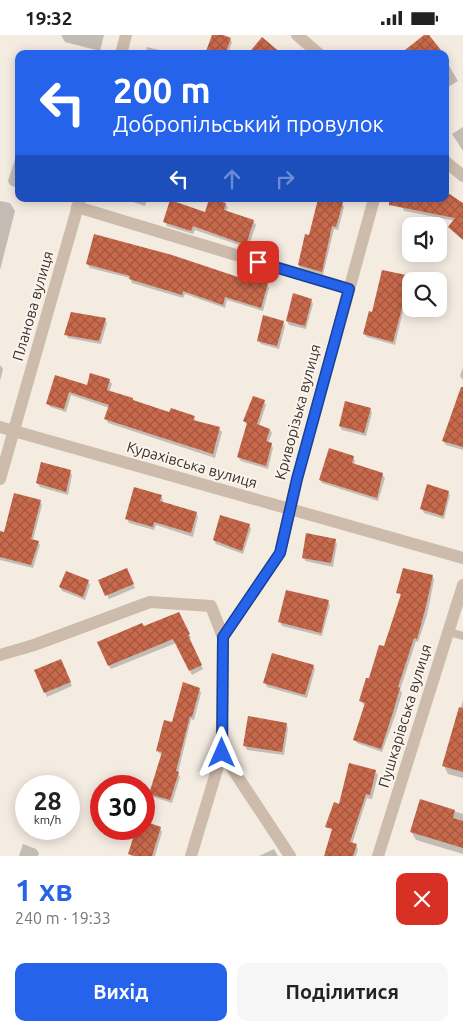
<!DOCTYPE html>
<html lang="uk">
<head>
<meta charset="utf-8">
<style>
	:root { --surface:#fff; --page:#f6f6f6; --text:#222; --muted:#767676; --accent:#2563eb }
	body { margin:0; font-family:Ubuntu,sans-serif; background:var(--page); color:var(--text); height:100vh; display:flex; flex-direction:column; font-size:19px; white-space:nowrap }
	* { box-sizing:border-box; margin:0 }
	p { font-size:16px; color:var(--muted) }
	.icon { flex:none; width:28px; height:28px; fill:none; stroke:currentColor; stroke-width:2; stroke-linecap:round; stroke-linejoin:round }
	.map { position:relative; height:821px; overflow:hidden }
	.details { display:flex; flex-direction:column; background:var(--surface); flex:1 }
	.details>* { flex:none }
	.hud { position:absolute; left:15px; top:15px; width:434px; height:152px; border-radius:10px; box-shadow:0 2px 12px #0003; background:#2563eb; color:#fff; overflow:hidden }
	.buttons { position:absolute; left:402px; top:182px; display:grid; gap:10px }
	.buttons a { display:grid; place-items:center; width:45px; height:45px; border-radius:10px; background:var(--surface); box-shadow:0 2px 12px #0003; font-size:25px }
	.speed { position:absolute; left:15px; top:740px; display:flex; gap:10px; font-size:25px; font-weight:700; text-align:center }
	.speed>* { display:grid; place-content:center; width:65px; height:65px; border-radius:50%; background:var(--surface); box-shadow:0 2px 12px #0003; line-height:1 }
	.speed small { font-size:12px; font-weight:400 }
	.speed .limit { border:8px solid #d22; background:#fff; color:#111 }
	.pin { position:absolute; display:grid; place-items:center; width:42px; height:42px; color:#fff; margin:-21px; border-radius:10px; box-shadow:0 2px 8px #0006 }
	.me { position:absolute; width:55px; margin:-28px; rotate:0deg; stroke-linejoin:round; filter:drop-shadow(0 0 4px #0008) }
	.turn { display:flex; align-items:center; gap:18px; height:105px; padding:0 15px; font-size:22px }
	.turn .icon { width:65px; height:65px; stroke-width:2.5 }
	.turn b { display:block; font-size:35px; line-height:42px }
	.lanes { display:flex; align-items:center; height:48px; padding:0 15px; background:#0003; justify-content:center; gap:25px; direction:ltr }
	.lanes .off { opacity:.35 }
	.round { display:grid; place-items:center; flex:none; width:52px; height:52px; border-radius:10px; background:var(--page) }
	.summary { display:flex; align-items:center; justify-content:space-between; height:85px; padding:0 15px }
	h1 { font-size:30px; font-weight:700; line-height:38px; color:var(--accent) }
	.primary-button { display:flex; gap:10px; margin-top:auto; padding:10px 15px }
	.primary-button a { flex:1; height:58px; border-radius:10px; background:var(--accent); color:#fff; font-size:20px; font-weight:700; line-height:58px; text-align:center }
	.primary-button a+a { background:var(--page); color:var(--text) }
	.status { display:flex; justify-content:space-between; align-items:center; height:35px; padding:0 25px; background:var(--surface); direction:ltr }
	.status svg { height:14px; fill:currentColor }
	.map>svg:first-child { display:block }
	.shadow { fill:#0003 }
	.building { fill:url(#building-cross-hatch) }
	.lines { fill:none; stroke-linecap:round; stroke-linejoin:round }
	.service { stroke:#cdbbac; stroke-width:8 }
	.minor { stroke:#cdbbac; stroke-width:12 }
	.route-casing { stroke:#184099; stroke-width:12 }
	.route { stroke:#2563eb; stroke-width:9 }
	.labels { text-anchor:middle; stroke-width:4; stroke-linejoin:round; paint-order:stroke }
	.street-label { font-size:15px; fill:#3b302b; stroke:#fbf5ee }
</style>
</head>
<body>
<div class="status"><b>19:32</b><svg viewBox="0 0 49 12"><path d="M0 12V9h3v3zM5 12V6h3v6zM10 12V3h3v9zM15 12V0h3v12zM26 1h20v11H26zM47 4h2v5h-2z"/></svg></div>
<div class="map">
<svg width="463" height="821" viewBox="0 0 463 821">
	<defs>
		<pattern id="building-cross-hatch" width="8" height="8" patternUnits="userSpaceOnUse" patternTransform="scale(1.25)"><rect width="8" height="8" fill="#c8694b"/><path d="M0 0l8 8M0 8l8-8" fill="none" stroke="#a4573f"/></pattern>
	</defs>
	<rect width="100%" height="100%" fill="#f4ebe1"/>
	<g class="shadow">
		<polygon points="61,0 104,0 100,16 65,7"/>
		<polygon points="213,0 220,0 230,4 232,7 228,19 206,19"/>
		<polygon points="147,12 176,19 145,19"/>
		<polygon points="445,24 458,46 445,54"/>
		<polygon points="463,92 463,116 452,99"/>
		<polygon points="15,124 19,126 19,154 10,150 8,146"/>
		<polygon points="445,157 463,170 462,187 404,176 402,172 404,164 445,164"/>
		<polygon points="124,164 147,164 145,171"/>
		<polygon points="211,164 225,169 228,172 226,177 253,186 256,190 248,213 195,195 193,199 167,191 165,187 206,178"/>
		<polygon points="320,164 343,164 342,168 344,172 338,195 334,194 323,240 301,234 299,230 310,201"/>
		<polygon points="0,166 10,168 15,176 0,235"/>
		<polygon points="87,229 267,249 269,253 263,276 227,265 225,273 185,259 183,263 132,248 130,243 90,233"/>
		<polygon points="382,236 424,246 411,246 411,274 419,274 419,276 404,272 395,310 367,302 364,299 373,279"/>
		<polygon points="311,265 313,269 306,294 289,290 287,286"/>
		<polygon points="105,284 107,288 101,309 68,303 66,299"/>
		<polygon points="283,287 285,291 279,314 261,309 258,305"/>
		<polygon points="0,330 3,334 0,346"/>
		<polygon points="463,332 463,345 460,341"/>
		<polygon points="55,341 88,351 109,345 112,349 109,357 134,367 170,379 194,382 196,387 219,394 222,397 215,423 108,388 106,384 109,373 71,360 66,377 50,372 48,368"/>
		<polygon points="264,366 266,370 259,391 270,395 272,398 268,408 271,409 273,413 268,434 241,426 238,422 247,390 245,386"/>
		<polygon points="370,374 372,378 366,401 342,395 340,391"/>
		<polygon points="463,374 463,415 446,410 443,406"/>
		<polygon points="353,422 355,426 354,430 382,439 385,443 378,466 322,448 320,445"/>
		<polygon points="70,436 72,440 68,460 40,452 37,448"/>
		<polygon points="448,457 450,460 444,484 424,478 422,474"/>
		<polygon points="161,461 163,465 162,468 196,478 198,481 193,502 156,490 154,495 129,488 127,484"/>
		<polygon points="40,466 42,470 33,505 38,507 40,510 33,533 0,525 0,506 5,499"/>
		<polygon points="249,490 251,494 243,519 216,509 214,505"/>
		<polygon points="335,505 337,509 333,532 306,526 303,523"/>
		<polygon points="128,538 135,553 109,564 107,560"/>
		<polygon points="432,541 434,545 427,580 418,607 416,606 400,655 402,658 395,681 382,717 357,708 355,705 365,671 361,666 385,613 402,561 398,557"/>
		<polygon points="88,546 90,550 85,565 62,556 60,552"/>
		<polygon points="328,566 330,570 322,601 282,591 280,587"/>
		<polygon points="178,579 191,603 189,604 203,634 192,640 176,608 111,634 109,631 144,593"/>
		<polygon points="63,629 72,651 47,662 36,636"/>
		<polygon points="313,631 315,634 307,663 267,652 265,648"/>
		<polygon points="199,654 201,658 194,685 191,684 178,738 180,742 172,768 153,762 151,758 163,720 160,719 157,715 173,688"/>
		<polygon points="463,665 463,743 448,739 444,731"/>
		<polygon points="286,689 288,693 284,720 247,715 245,711"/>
		<polygon points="375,736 378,740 372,764 367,763 352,809 356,810 358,814 356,821 326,821 332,797 328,795 337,798 338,795 328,792 328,794 327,792 340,770"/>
		<polygon points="421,766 463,779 463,819 416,805 411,796"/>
		<polygon points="144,787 160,793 162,797 155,821 131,821 130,819 137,794 144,794"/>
		<polygon points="23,809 36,814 39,818 38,821 19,821"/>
		<polygon points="274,814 278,821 259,821"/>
	</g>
	<g class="building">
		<polygon points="212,0 223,0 231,3 225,19 205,19"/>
		<polygon points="424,0 429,0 444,19 400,19"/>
		<polygon points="262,2 282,19 248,19"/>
		<polygon points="445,156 463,168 463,205 448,192 455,183 389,170 389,164 445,164"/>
		<polygon points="209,164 226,168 224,175 254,185 246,210 193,191 191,196 163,187 170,165 205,177"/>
		<polygon points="318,164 332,164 343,167 336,192 332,191 322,237 298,230 305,199 309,200"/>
		<polygon points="94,199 172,220 247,245 248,242 268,248 261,273 225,262 223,270 183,256 182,260 129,244 130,241 86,229"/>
		<polygon points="382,235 411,241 411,271 403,269 393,307 363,299 369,276 372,277"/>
		<polygon points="293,258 312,264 305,291 286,286"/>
		<polygon points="71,277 106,283 99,306 64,300"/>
		<polygon points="263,280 284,286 277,311 257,306"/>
		<polygon points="90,338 110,344 107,355 133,363 133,365 169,377 171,373 195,381 193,385 220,392 213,419 104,384 109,370 69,357 64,374 46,369 55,340 87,350"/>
		<polygon points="461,352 463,352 463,412 442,406"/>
		<polygon points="253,361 265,365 257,389 270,394 266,406 272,408 266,431 237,422 247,388 243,386"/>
		<polygon points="345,366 371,373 364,398 339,391"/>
		<polygon points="329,413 354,421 352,428 383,438 377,463 319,445"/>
		<polygon points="41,427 71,435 66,457 36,448"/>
		<polygon points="427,449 449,456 443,481 420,474"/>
		<polygon points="134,452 162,460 160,466 197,477 191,498 154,487 153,492 125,484"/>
		<polygon points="14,458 41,465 31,504 39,506 31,530 0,522 0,496 4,497"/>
		<polygon points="220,480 250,489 242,516 213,505"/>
		<polygon points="306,498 336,504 331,528 302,523"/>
		<polygon points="127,533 134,549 105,561 98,545"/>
		<polygon points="403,533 433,540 425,575 417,604 414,603 398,652 400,653 393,677 381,714 353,705 365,668 359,666 366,643 369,643 379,610 384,611 401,559 396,558"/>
		<polygon points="66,536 89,545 83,562 59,552"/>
		<polygon points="286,555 329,565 321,598 278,587"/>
		<polygon points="179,577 190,599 188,600 202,630 189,636 173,604 108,631 97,607 142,588 144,591"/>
		<polygon points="272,618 314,630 305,660 263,648"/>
		<polygon points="61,624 71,647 44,658 34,635"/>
		<polygon points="183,647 200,653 192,682 190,681 176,736 179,737 170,765 149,759 162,717 156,716 164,685 172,687"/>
		<polygon points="459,672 463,673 463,737 442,731"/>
		<polygon points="248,681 287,688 282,717 243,711"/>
		<polygon points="349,728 376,735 370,760 366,759 350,807 357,809 353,821 324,821 332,794 325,792 334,767 339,769"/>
		<polygon points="420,764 455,775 453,783 463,786 463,813 410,797"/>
		<polygon points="144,786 161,792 152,821 135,821 128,819 136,794 144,794"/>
	</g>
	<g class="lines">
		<polyline class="service" points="449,597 463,601"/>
		<g class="minor">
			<polyline points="297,0 319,19"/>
			<polyline points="121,19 126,0"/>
			<polyline points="445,126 463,141"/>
			<polyline points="77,172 349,254"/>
			<polyline points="0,392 463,523"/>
			<polyline points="0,444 80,164"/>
			<polyline points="0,620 34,610 150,567 211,571 223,602"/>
			<polyline points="222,718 290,821"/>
			<polyline points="191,821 222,718 223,602 280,518 297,444 374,164"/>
			<polyline points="378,821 463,550"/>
		</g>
	</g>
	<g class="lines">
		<defs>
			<polyline id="route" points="222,718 223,602 280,518 297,444 349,254 258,227"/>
		</defs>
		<use href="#route" class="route-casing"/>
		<use href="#route" class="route"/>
	</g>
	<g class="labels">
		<g class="street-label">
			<text transform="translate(33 271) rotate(-74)" y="5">Планова вулиця</text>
			<text transform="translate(298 377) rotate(-75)" y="5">Криворізька вулиця</text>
			<text transform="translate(192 430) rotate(16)" y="5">Курахівська вулиця</text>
			<text transform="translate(405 681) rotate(-73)" y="5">Пушкарівська вулиця</text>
		</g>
	</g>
</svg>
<div class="buttons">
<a><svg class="icon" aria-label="sound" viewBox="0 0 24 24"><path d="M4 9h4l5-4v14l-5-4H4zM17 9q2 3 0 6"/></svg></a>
<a><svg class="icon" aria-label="search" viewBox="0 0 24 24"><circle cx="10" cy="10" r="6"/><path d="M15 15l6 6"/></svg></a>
</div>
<div class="speed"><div>28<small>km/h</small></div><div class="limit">30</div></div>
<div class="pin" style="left:258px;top:227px;background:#d93025"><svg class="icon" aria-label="arrive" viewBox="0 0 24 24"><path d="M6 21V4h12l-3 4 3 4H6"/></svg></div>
<svg class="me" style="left:222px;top:718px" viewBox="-20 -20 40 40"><path d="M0-17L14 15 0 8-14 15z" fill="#2563eb" stroke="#fff" stroke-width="4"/></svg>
<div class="hud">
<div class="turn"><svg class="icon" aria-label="left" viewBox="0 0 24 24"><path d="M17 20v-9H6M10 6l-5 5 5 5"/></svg><div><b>200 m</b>Добропільський провулок</div></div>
<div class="lanes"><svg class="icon" aria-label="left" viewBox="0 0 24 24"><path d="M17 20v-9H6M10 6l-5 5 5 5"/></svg><svg class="icon off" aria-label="ahead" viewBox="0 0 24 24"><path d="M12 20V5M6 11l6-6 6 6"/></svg><svg class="icon off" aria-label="right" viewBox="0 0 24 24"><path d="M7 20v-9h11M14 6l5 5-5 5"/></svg></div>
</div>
</div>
<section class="details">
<div class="summary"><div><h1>1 хв</h1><p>240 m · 19:33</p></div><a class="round" style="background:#d93025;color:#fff"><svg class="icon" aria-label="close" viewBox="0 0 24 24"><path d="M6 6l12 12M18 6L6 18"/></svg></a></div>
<div class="primary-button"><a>Вихід</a><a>Поділитися</a></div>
</section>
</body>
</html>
